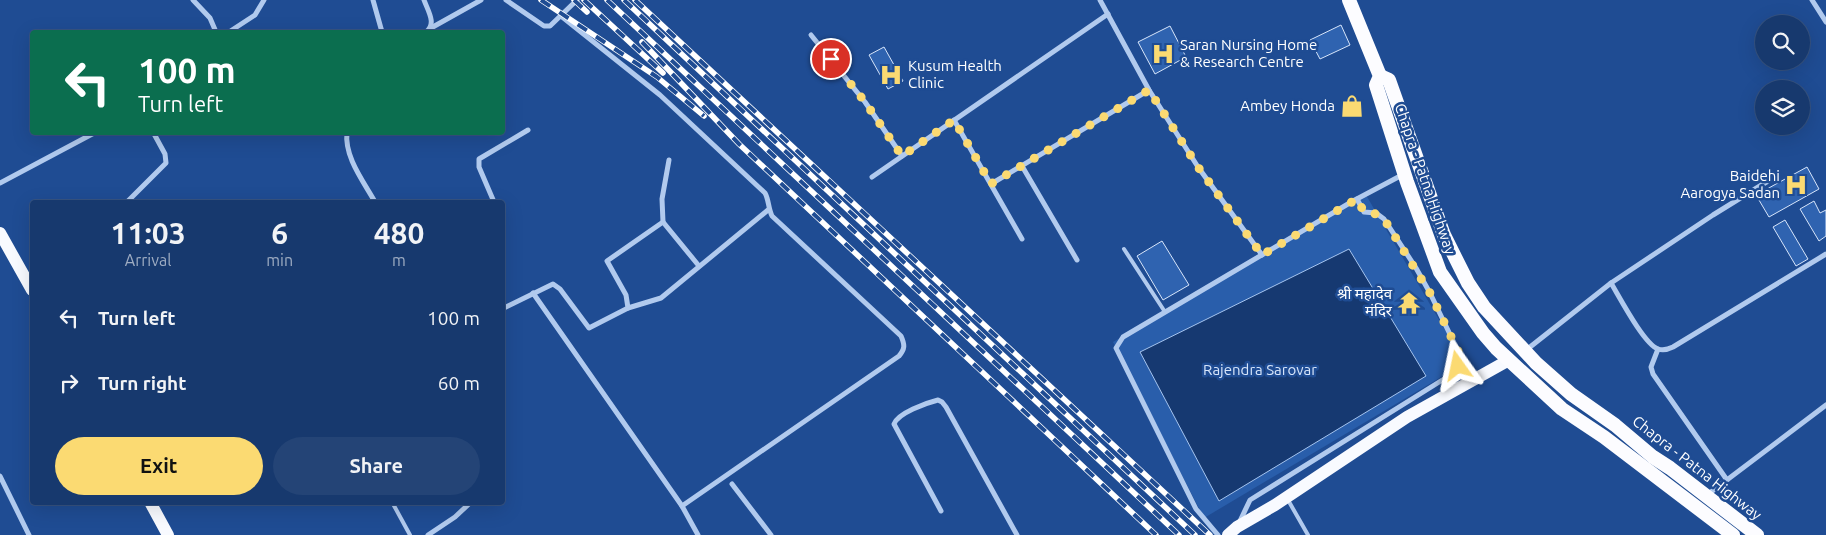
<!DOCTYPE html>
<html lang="en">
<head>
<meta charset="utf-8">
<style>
	:root { --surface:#17396e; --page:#244476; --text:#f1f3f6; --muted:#9eacc2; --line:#365381; --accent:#fbda72 }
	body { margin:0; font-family:Ubuntu,"Noto Sans Devanagari",sans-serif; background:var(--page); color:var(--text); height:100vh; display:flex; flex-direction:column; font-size:19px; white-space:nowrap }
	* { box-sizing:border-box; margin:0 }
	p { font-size:16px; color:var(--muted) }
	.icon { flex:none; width:28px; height:28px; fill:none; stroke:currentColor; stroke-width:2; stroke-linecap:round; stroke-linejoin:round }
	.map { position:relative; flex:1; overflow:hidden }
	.sheet { position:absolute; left:30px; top:200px; width:475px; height:305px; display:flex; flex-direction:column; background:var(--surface); border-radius:5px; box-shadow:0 5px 20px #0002,0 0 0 1px var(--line) }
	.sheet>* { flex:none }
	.guide { position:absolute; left:30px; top:30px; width:475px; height:105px; border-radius:5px; box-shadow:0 5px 20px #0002,0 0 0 1px var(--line); background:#0b6e4f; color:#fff; overflow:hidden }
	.fabs { position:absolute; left:1755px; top:15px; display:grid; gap:10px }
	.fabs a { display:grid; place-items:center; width:55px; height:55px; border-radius:50%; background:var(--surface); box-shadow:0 5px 20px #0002,0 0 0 1px var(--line); font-size:25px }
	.pin { position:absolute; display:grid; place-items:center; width:42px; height:42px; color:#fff; margin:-21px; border:2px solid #fff; border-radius:50%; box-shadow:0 1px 5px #0007 }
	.me { position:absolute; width:55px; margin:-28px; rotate:348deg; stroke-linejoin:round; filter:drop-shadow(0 0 4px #0008) }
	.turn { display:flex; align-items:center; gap:18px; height:105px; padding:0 25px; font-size:22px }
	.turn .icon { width:65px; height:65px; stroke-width:2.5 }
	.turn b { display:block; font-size:35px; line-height:42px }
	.eta { display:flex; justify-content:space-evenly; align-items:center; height:85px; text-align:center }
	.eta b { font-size:30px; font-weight:600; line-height:35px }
	.primary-button { display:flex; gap:10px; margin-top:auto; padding:10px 25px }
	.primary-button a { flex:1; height:58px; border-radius:30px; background:var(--accent); color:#111; font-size:20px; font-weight:600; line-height:58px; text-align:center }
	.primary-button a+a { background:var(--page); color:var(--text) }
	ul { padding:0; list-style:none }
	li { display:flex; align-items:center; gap:15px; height:65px; padding:0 25px }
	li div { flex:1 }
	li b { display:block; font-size:19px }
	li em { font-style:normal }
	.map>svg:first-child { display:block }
	.green { fill:#295eab }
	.water { fill:#163971; stroke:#a5c4ef }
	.building { fill:#2f63b0; stroke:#d7e5fa }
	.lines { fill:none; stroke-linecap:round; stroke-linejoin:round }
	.service { stroke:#b1caee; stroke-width:4 }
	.minor { stroke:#b1caee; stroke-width:5 }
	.primary { stroke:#f8faff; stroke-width:12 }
	.trunk { stroke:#fcfcff; stroke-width:14 }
	.rail-casing { stroke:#fff; stroke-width:5.5 }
	.rail { stroke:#1f4c93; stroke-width:4; stroke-dasharray:11; stroke-linecap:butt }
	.route { stroke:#fbda72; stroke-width:9; stroke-dasharray:0 16.2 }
	.labels { text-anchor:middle; stroke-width:5; stroke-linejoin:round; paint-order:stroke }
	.poi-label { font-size:15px; fill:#fff; stroke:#1f4c93; text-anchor:end }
	.street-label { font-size:15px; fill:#fff; stroke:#1f4c93 }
	.park-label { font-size:15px; fill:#d7e5fa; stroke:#1f4c93 }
</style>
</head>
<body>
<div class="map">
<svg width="1826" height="535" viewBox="0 0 1826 535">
	<rect width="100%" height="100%" fill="#1f4c93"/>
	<path class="green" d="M1366,195L1455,347C1457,355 1457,364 1453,370L1204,518L1113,342Z"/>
	<polygon class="water" points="1349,249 1426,376 1219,501 1140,352"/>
	<g class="building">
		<polygon points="1341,25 1350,45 1320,59 1310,40"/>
		<polygon points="1170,26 1186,57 1155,74 1138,42"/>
		<polygon points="884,47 903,81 888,89 869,55"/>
		<polygon points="1807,167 1819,189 1769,217 1756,195"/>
		<polygon points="1814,201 1820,213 1826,210 1826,236 1819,241 1800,209"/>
		<polygon points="1785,220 1808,259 1796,266 1773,227"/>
		<polygon points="1162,241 1189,285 1163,300 1137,256"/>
	</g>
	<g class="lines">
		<g class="service">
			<polyline points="1124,249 1165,312"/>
			<polyline points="1288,500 1308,535"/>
			<polyline points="392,502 410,535"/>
		</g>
		<g class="minor">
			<polyline points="193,0 210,18 216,32"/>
			<polyline points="373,0 382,32"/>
			<path d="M424,0C428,11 437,24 426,32"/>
			<polyline points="506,0 544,26 550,26 577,0"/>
			<polyline points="1100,0 1149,90 1198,167 1262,255"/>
			<polyline points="1812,0 1826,22"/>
			<path d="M561,16L660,95L765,193C769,200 768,208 772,216L901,336C905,345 905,349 899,356L682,506L698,535"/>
			<polyline points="431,28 481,0"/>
			<polyline points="229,32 255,15 264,0"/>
			<polyline points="811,35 865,102 902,156"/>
			<polyline points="954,120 1022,239"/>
			<path d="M347,132C344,157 364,182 375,202"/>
			<polyline points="669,160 662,199 663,222 699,266"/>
			<polyline points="1022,166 1077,260"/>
			<polyline points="872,177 1108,14"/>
			<polyline points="0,183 96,132"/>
			<polyline points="991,184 1149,90"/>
			<polyline points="127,202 166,163 165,154 153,132"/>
			<polyline points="494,202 479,167 479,159 528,130"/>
			<path d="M1611,283C1620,298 1644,344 1658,349C1664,351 1669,349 1673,347L1826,254"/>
			<polyline points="533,293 682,506"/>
			<polyline points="628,308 661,298 768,210"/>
			<polyline points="502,309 553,284 560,289 589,328 628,308 626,295 607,261 663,222"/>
			<polyline points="1658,349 1651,367 1653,374 1727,480"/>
			<polyline points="1525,351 1611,283 1713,215 1768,181"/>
			<polyline points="0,476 29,535"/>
			<polyline points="732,484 771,535"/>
			<polyline points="1707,495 1826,405"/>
			<path d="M941,511L894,424C898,413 926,403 938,400L942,402L946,407L1017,535"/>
			<polyline points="1240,521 1250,500 1452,374 1458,366 1458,351 1430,293 1416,268 1384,219 1376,213 1364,212 1357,199"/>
			<polyline points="428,535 455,517 471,502"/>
			<polyline points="1218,535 1196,509 1116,348 1123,337 1353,201 1404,174"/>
		</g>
		<g class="primary">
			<polyline points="0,233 32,290"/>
			<polyline points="150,502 168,535"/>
			<polyline points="1228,535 1237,527 1275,505 1407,417 1509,360"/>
		</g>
		<g class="trunk">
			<polyline points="1349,0 1380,76 1376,85 1407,182 1440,272 1483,333 1496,348 1562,409 1604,437 1733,535"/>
			<polyline points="1380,76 1389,80 1444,235 1468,283 1484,307 1536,363 1571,394 1615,425 1653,457 1670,468 1757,535"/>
		</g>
		<defs>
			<g id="rail">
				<polyline points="541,0 657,77 704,116"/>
				<polyline points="574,0 587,12"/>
				<polyline points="584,0 663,73"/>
				<polyline points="607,0 1179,535"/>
				<polyline points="624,0 1195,535"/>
				<polyline points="635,0 1210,535"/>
				<polyline points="642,42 739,144 1156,535"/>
			</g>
		</defs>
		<use href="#rail" class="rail-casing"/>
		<use href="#rail" class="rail"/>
	</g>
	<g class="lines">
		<polyline class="route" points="831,59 865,102 902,156 954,120 991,184 1149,90 1198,167 1262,255 1357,199 1364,212 1376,214 1384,219 1430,293 1458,351 1458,366"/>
	</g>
	<defs>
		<symbol id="hospital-bare" viewBox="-9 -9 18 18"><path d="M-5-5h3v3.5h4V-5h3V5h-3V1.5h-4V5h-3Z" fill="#fbda72" stroke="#1f4c93" stroke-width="2.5" paint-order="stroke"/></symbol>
		<symbol id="shop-bare" viewBox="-9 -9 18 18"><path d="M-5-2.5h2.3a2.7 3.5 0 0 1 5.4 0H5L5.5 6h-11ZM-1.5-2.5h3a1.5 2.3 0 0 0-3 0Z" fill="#fbda72" stroke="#1f4c93" stroke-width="2.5" paint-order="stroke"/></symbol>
		<symbol id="temple-bare" viewBox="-9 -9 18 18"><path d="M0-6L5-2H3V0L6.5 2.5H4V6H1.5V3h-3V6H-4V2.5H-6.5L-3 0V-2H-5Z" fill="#fbda72" stroke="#1f4c93" stroke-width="2.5" paint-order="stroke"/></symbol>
	</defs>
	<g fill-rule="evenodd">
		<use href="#hospital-bare" x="1147" y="38" width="32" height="32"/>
		<use href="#hospital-bare" x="875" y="59" width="32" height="32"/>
		<use href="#shop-bare" x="1336" y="90" width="32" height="32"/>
		<use href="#hospital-bare" x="1780" y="169" width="32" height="32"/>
		<use href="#temple-bare" x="1393" y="287" width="32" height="32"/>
	</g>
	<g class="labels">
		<g class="poi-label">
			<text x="1180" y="50" text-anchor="start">Saran Nursing Home<tspan x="1180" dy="17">&amp; Research Centre</tspan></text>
			<text x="908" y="71" text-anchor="start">Kusum Health<tspan x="908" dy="17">Clinic</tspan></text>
			<text x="1335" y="111">Ambey Honda</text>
			<text x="1780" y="181">Baidehi<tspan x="1780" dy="17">Aarogya Sadan</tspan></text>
			<text x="1392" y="299">श्री महादेव<tspan x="1392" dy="17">मंदिर</tspan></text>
		</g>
		<g class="street-label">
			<text transform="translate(1425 179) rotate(71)" y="5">Chapra - Patna Highway</text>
			<text transform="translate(1697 468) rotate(38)" y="5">Chapra - Patna Highway</text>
		</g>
		<g class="park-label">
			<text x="1260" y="375">Rajendra Sarovar</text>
		</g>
	</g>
</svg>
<div class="fabs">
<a><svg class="icon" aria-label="search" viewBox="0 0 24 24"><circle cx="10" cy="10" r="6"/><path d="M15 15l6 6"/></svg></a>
<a><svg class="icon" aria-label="layers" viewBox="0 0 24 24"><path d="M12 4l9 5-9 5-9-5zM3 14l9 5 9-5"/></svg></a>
</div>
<div class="pin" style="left:831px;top:59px;background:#d93025"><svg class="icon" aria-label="arrive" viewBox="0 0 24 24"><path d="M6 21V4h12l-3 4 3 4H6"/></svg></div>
<svg class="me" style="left:1458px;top:366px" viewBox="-20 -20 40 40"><path d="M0-17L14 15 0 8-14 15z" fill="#fbda72" stroke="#fff" stroke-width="4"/></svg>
<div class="guide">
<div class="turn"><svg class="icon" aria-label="left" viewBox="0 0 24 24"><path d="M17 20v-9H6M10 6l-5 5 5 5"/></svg><div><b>100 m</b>Turn left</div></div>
</div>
<section class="sheet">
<div class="eta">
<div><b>11:03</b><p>Arrival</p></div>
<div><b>6</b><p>min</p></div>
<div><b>480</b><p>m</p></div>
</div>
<ul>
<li><svg class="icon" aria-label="left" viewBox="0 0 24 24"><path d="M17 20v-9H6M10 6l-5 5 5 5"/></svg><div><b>Turn left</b></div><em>100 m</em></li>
<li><svg class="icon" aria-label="right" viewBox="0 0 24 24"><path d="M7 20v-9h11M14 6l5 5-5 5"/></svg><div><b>Turn right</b></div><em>60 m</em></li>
</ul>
<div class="primary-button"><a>Exit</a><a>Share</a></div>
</section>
</div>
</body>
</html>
